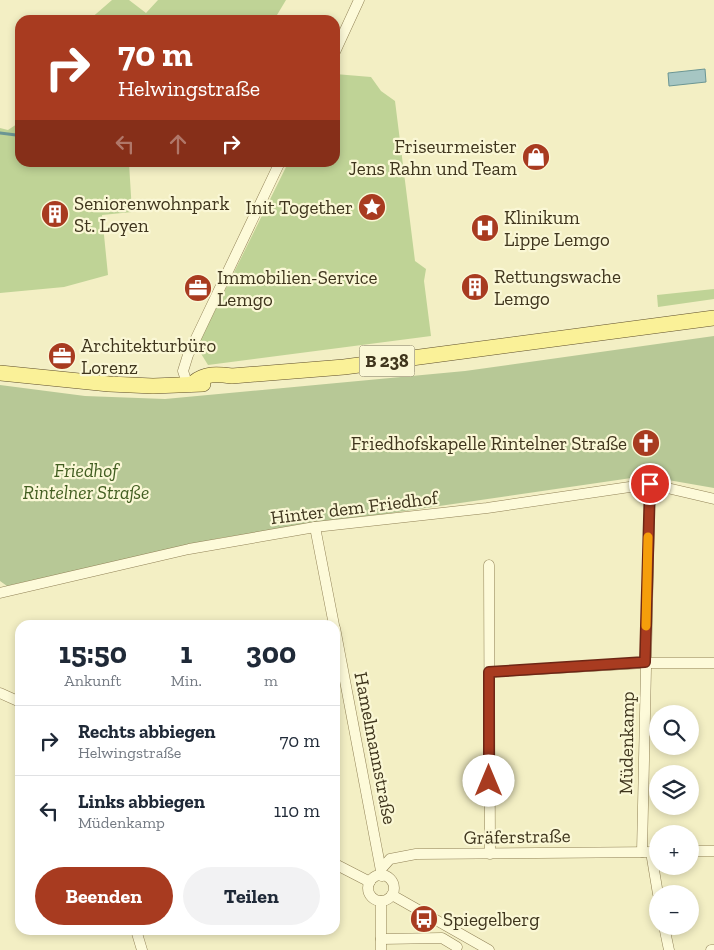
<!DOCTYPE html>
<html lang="de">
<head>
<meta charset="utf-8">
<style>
	:root { --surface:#fff; --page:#f2f2f3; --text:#1f2937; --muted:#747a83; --line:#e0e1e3; --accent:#a83b20 }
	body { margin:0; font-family:"Zilla Slab",serif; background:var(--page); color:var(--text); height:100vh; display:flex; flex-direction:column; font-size:19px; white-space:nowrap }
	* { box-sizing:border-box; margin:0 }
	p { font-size:16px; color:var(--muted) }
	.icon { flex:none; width:28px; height:28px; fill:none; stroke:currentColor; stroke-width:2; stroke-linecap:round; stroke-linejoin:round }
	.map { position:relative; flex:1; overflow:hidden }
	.side { position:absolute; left:15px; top:620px; width:325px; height:315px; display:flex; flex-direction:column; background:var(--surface); border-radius:15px; box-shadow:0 2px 8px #0003 }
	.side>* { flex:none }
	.top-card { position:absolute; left:15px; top:15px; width:325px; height:152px; border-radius:15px; box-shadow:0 2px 8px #0003; background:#a83b20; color:#fff; overflow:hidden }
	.tools { position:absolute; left:649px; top:705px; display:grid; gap:10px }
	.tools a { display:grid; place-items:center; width:50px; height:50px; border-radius:50%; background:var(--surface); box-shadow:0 2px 8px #0003; font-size:25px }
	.pin { position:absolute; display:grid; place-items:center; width:42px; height:42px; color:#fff; margin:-21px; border:2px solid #fff; border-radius:50%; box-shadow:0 1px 5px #0007 }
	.me { position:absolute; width:55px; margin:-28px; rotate:0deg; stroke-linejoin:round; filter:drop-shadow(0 0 4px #0008) }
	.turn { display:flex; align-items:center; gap:18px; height:105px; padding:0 20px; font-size:22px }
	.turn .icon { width:65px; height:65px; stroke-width:2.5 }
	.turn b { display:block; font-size:35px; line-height:42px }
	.lanes { display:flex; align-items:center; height:48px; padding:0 20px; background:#0003; justify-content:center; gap:25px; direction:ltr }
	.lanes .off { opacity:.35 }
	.eta { display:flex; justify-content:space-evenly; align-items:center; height:85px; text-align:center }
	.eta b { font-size:30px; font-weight:700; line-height:35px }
	.action { display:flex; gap:10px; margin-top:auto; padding:10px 20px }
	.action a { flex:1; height:58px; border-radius:30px; background:var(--accent); color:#fff; font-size:20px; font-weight:700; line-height:58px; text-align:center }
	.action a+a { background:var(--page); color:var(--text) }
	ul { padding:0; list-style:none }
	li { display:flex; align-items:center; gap:15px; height:70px; padding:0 20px; border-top:1px solid var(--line) }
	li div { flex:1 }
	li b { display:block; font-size:19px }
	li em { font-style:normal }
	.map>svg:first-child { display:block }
	.green { fill:#bfd396 }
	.cemetery { fill:#b7c896 }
	.water { fill:#a6c6c3; stroke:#6b9694 }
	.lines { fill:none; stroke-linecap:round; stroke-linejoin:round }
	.stream { stroke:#6b9694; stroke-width:3 }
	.minor-casing { stroke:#918257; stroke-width:11 }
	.primary-casing { stroke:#5e4e2c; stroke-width:16 }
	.minor { stroke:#fdfad9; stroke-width:10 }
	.primary { stroke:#faf198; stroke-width:15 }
	.route-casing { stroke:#6d2615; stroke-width:12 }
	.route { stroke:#a83b20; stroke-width:9 }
	.slow { stroke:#f59e0b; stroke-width:9 }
	.labels { text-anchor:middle; stroke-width:4.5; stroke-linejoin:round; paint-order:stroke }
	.shield { fill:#faf7d5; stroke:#776f54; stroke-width:1 }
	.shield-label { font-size:18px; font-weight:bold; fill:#3f351d }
	.poi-label { font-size:19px; fill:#3f351d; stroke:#faf7d5; text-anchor:start }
	.park-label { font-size:19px; font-style:italic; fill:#425e21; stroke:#faf7d5 }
	.street-label { font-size:19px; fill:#3f351d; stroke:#faf7d5 }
</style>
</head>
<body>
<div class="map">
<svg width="714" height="950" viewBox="0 0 714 950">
	<rect width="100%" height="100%" fill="#f3efc4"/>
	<g class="green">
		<polygon points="112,0 129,0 146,13 158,0 286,0 274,20 89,20"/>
		<polygon points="335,74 371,77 381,91 395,101 415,261 426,269 424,281 431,336 208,365 197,347 288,163 335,162"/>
		<polygon points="20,122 20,162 129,163 132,212 102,215 108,275 64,287 0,293 0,128 8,130"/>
		<polygon points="714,289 714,299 658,307 657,295"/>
	</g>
	<polygon class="cemetery" points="714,336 714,488 645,476 220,538 7,586 0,581 0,385 85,396 165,399 465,371"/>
	<polygon class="water" points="705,69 706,82 669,86 668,73"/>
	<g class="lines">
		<polyline class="stream" points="0,133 16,135 19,133"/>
		<defs>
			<g id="minor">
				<polyline points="335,52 359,0"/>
				<polyline points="187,383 183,371 188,355 280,162"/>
				<polyline points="315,527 334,625"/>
				<polyline points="489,565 490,854"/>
				<polyline points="0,593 189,549 315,527 487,508 650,484 714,499"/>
				<polyline points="335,628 382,876"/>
				<polyline points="489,672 645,663 714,663"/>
				<polyline points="0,693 20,702"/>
				<polyline points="690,851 714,851"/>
				<polyline points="642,852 650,484"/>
				<polyline points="651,852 658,894"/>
				<polyline points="335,864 370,882"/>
				<polyline points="382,868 390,859 416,854 658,852"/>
				<circle cx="381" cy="888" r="13"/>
				<polyline points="392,895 489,950"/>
				<polyline points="381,901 381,950"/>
				<polyline points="664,926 669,950"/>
				<polyline points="136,930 142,950"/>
				<polyline points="381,939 442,938 457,947"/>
				<polyline points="711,950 714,950"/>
			</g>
			<g id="primary">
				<polyline points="0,373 109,384 153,386 203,384"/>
				<path d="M193,383C205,373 217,374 232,376L344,367L714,318"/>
			</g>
		</defs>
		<use href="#minor" class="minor-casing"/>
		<use href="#primary" class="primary-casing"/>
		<use href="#minor" class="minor"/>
		<use href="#primary" class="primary"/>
	</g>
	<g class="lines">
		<defs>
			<polyline id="route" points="489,781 489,672 645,662 650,484"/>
		</defs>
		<use href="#route" class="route-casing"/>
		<use href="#route" class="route"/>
		<polyline class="slow" points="646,626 648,537"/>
	</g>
	<defs>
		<symbol id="shop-disc" viewBox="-11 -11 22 22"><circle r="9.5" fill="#a83b20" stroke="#faf7d5"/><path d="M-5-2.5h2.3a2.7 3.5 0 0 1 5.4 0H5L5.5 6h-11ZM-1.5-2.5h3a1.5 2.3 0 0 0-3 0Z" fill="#fff"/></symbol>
		<symbol id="sight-disc" viewBox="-11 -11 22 22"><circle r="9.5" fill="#a83b20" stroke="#faf7d5"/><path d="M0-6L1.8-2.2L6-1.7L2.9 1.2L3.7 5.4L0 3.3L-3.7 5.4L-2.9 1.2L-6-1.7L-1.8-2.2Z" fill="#fff"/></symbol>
		<symbol id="building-disc" viewBox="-11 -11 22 22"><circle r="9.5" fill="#a83b20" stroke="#faf7d5"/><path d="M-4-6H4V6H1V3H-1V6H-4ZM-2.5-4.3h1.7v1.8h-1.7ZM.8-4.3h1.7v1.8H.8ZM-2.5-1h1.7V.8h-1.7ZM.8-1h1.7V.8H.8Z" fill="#fff"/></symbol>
		<symbol id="hospital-disc" viewBox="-11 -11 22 22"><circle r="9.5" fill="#a83b20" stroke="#faf7d5"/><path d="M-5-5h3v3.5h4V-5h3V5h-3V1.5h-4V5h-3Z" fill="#fff"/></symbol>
		<symbol id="office-disc" viewBox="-11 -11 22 22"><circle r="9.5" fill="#a83b20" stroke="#faf7d5"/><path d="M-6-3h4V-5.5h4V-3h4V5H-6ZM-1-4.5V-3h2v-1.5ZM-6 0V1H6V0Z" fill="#fff"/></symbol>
		<symbol id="church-disc" viewBox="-11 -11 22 22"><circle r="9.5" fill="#a83b20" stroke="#faf7d5"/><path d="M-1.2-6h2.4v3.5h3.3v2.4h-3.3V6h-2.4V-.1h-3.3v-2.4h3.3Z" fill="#fff"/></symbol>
		<symbol id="bus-disc" viewBox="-11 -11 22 22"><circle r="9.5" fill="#a83b20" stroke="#faf7d5"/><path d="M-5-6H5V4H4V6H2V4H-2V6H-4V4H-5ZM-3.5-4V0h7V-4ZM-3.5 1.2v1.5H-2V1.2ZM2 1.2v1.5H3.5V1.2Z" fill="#fff"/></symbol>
	</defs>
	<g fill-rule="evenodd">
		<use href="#shop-disc" x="520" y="141" width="32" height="32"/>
		<use href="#sight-disc" x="356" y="191" width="32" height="32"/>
		<use href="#building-disc" x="39" y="198" width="32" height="32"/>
		<use href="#hospital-disc" x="469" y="212" width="32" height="32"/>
		<use href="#building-disc" x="459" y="271" width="32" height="32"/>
		<use href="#office-disc" x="182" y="272" width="32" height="32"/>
		<use href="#office-disc" x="46" y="340" width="32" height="32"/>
		<use href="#church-disc" x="630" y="427" width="32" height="32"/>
		<use href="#bus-disc" x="408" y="903" width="32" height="32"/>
	</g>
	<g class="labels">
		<rect class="shield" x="359.5" y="345.5" width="55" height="31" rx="4"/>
		<g class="shield-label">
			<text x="387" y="367">B 238</text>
		</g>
		<g class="poi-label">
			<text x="517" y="153" text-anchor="end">Friseurmeister<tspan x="517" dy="22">Jens Rahn und Team</tspan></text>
			<text x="74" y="210">Seniorenwohnpark<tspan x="74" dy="22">St. Loyen</tspan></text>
			<text x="353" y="214" text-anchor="end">Init Together</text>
			<text x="504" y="224">Klinikum<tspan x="504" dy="22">Lippe Lemgo</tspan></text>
			<text x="494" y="283">Rettungswache<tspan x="494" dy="22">Lemgo</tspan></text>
			<text x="217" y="284">Immobilien-Service<tspan x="217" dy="22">Lemgo</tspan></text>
			<text x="81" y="352">Architekturbüro<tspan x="81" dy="22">Lorenz</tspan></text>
			<text x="627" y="450" text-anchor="end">Friedhofskapelle Rintelner Straße</text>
			<text x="443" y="926">Spiegelberg</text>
		</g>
		<g class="park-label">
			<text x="86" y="477">Friedhof<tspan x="86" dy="22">Rintelner Straße</tspan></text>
		</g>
		<g class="street-label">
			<text transform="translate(354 507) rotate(-7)" y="7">Hinter dem Friedhof</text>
			<text transform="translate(626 743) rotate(-89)" y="7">Müdenkamp</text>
			<text transform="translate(376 748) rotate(79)" y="7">Hamelmannstraße</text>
			<text transform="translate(517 836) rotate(-1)" y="7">Gräferstraße</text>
		</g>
	</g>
</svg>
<div class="tools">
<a><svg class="icon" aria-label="search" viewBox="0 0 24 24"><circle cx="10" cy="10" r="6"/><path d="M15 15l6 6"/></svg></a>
<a><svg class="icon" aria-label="layers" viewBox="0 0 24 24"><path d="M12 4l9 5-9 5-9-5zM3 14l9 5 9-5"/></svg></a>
<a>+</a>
<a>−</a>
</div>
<div class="pin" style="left:650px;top:484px;background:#d93025"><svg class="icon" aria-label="arrive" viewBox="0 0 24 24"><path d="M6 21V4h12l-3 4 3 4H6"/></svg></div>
<svg class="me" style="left:489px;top:781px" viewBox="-20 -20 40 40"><circle r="19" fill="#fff"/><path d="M0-13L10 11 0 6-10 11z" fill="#a83b20"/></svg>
<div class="top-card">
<div class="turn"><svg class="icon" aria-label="right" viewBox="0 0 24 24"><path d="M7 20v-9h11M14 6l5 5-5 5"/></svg><div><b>70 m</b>Helwingstraße</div></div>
<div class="lanes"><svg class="icon off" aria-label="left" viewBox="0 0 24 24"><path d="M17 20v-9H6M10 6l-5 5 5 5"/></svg><svg class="icon off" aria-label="ahead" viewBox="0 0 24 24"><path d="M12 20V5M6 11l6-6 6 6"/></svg><svg class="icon" aria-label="right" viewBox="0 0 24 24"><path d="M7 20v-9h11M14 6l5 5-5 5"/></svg></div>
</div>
<section class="side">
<div class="eta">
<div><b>15:50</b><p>Ankunft</p></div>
<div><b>1</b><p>Min.</p></div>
<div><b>300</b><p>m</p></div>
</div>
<ul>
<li><svg class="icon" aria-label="right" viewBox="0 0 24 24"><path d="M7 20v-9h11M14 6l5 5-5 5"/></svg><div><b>Rechts abbiegen</b><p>Helwingstraße</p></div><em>70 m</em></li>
<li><svg class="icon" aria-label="left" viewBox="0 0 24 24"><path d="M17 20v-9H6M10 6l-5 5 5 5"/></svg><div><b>Links abbiegen</b><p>Müdenkamp</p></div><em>110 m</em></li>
</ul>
<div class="action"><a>Beenden</a><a>Teilen</a></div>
</section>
</div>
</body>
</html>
